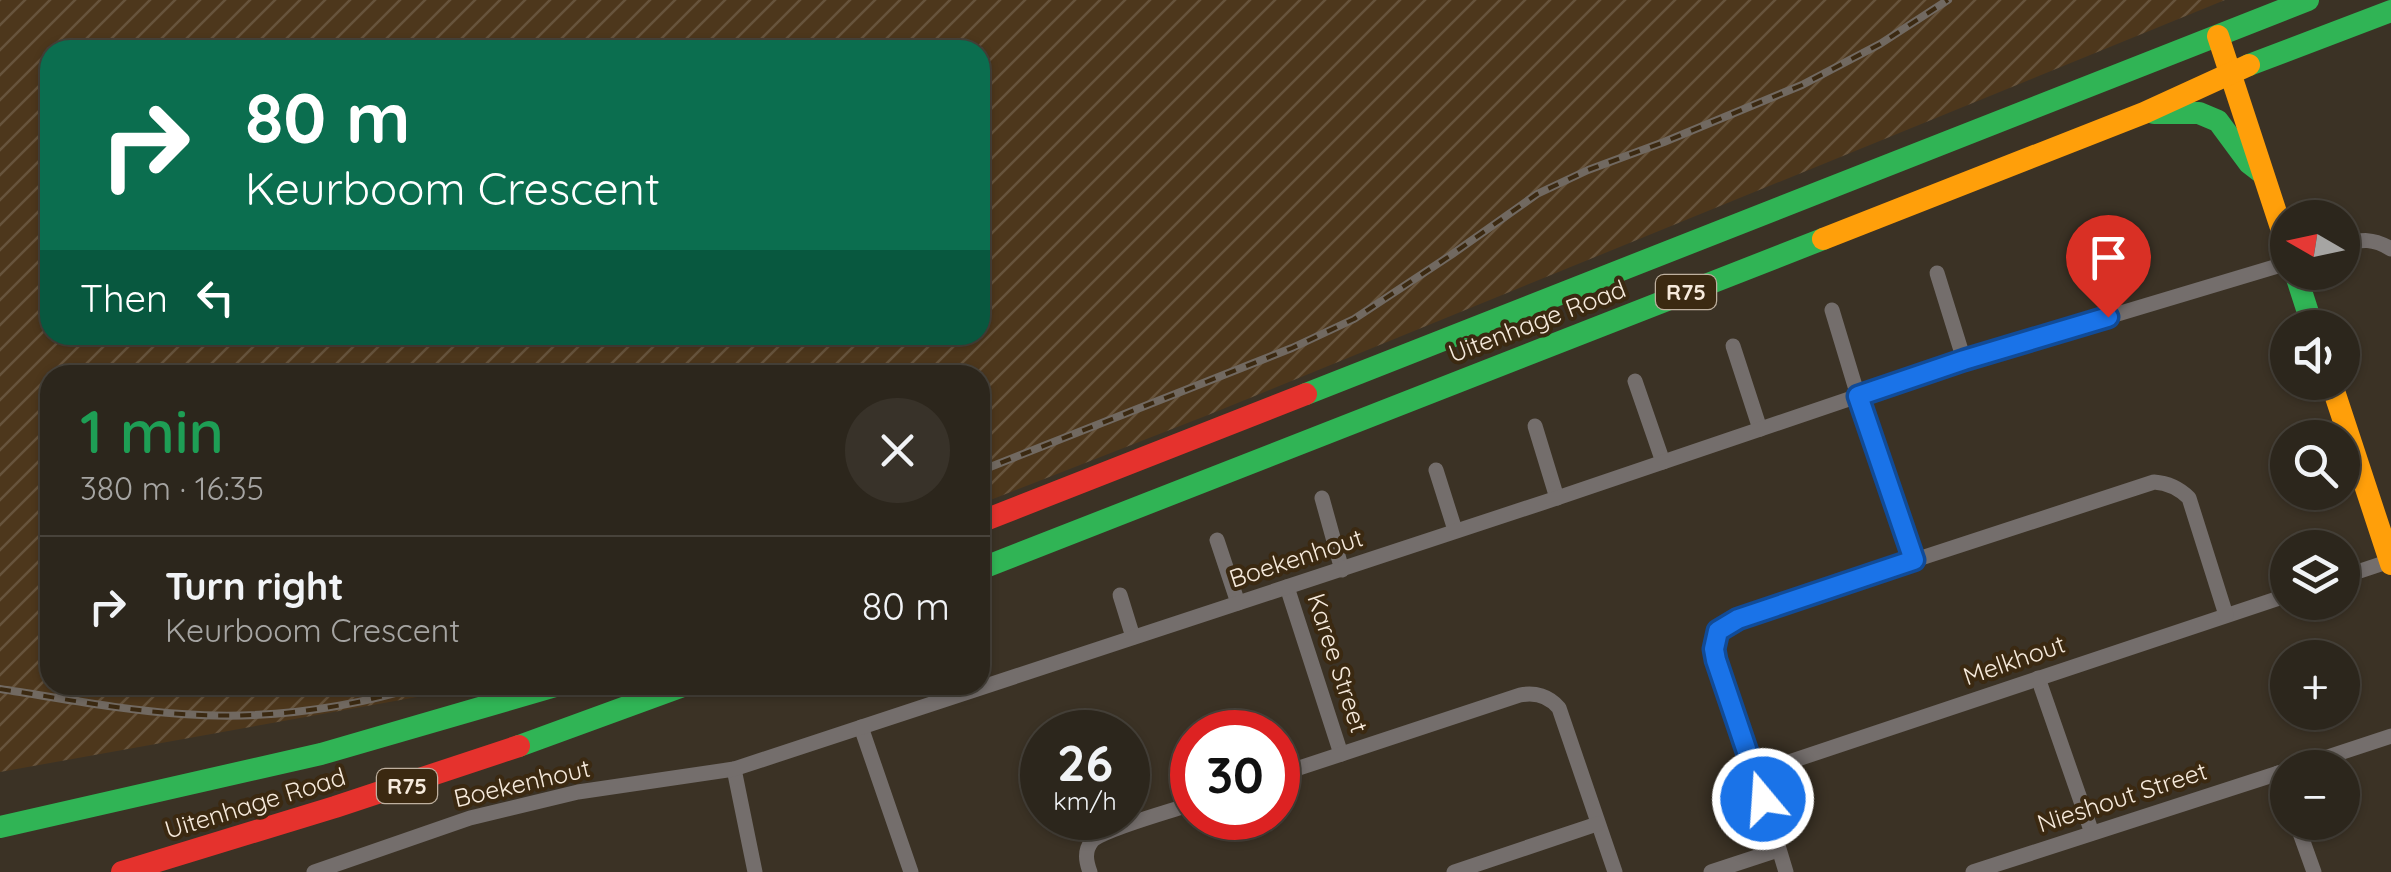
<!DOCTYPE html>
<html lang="en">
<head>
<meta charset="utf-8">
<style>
	:root { --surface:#2c261c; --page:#383229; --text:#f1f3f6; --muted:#a6a5a3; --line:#48433b }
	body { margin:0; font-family:Quicksand,sans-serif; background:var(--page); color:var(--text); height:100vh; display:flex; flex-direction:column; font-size:38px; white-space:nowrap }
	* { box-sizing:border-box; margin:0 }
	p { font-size:32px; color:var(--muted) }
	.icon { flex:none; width:55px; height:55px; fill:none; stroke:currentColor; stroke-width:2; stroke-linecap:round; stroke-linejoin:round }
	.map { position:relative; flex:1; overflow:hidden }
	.details { position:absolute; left:40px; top:365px; width:950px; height:330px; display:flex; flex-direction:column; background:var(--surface); border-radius:30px; box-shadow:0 2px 8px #0004,0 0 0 2px var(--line) }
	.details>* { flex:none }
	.banner { position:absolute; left:40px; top:40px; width:950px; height:305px; border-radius:30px; box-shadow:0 2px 8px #0004,0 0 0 2px var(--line); background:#0b6e4f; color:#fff; overflow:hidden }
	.needle { width:65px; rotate:279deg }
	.controls { position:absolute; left:2270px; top:200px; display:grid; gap:20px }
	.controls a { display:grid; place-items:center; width:90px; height:90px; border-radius:50%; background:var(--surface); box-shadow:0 2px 8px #0004,0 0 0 2px var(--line); font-size:50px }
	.speed { position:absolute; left:1020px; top:710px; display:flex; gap:20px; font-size:50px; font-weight:700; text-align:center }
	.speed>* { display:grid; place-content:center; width:130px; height:130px; border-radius:50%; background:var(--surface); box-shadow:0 2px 8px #0004,0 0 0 2px var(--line); line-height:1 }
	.speed small { font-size:25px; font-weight:400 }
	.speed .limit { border:15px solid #d22; background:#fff; color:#111 }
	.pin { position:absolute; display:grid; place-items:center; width:85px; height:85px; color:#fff; margin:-102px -42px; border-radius:50% 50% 50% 0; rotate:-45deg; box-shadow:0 0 10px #0007 }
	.pin .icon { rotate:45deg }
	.me { position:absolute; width:110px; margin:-55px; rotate:342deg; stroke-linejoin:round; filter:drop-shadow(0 0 8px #0008) }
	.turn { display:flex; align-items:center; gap:35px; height:210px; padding:0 40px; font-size:45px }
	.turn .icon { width:130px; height:130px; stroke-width:2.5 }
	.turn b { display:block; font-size:70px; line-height:85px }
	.then { display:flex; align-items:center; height:95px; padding:0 40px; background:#0003; gap:20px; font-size:38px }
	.round { display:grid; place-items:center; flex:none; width:105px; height:105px; border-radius:52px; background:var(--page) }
	.headline { display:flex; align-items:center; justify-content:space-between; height:170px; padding:0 40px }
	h1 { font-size:60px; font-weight:600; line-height:75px; color:#1e9e55 }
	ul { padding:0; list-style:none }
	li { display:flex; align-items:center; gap:30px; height:140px; padding:0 40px; border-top:2px solid var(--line) }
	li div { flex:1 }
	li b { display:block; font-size:38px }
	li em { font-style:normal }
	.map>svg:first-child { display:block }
	.industrial { fill:url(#industrial-furrows); fill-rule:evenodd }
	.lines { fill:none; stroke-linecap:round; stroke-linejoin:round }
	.street { stroke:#746e6c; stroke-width:15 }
	.fast { stroke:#30b455; stroke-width:22 }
	.slow { stroke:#ff9f0a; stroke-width:22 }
	.jam { stroke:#e5322d; stroke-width:22 }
	.rail-casing { stroke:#716961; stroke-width:8 }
	.rail { stroke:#3b2911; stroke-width:4; stroke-dasharray:11; stroke-linecap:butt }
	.route-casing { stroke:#114b97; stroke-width:25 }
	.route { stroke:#1a73e8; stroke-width:18 }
	.labels { text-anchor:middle; stroke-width:8; stroke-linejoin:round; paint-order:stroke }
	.shield { fill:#3b2911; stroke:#beb09f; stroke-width:2.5 }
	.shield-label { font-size:22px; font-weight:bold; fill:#f6eadc }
	.street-label { font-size:25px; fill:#f6eadc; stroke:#3b2911 }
</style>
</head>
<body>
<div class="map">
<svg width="2391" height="872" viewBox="0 0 2391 872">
	<defs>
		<pattern id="industrial-furrows" width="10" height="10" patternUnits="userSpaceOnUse" patternTransform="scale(2.5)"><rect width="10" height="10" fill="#4d371c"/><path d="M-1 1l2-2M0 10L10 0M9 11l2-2" fill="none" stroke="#67543c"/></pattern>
	</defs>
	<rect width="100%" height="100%" fill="#3b3225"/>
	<path class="industrial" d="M0,0H2225L1208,415L980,504V375H50V685H484L0,772ZM50,50H980V335H50Z"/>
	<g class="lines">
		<g class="street">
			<path d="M2342,245C2362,239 2373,238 2391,249"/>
			<polyline points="1937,273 1964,360"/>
			<polyline points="1832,310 1858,396 1915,560"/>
			<polyline points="1733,346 1760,429"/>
			<polyline points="1635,381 1663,462"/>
			<polyline points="1535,426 1557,498"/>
			<polyline points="1436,470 1455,530"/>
			<polyline points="1322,498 1342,570"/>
			<polyline points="1217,540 1238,603"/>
			<polyline points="2342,577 2390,561"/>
			<polyline points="1287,587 1341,754"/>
			<polyline points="1120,595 1133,637"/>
			<polyline points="2038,678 2092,833"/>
			<polyline points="861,727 911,872"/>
			<polyline points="2294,768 2391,736"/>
			<polyline points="734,769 755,872"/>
			<polyline points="1756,773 2288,595"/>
			<polyline points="2278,773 2288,799"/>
			<path d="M1278,775L1520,695C1535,692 1549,696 1559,708L1615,872"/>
			<polyline points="2296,822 2314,872"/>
			<polyline points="314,872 470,818 578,792 734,769 1557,498 1964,360 2288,263"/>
			<path d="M1090,872C1086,861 1084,851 1092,841C1102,830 1174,810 1192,804"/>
			<polyline points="1454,872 1597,824"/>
			<polyline points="1711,872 1778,850"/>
			<path d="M1786,872L1756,773L1716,660L1715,639L1724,626L1915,560L2154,482C2168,483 2179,488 2189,498L2226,615"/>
			<polyline points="1973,872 2288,770"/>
		</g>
		<g class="fast">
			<polyline points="2249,65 2391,11"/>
			<polyline points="2154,113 2199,113 2218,121 2249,163 2262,173"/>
			<polyline points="2295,272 2313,328"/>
			<polyline points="1306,394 2308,0"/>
			<polyline points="980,569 1823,239"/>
			<polyline points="519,746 686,685"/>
			<polyline points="0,827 321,754 559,685"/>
		</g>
		<g class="slow">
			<polyline points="2218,36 2288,249"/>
			<polyline points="1823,239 2144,113 2249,65"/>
			<polyline points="2331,382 2391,564"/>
		</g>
		<g class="jam">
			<polyline points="980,522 1306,394"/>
			<polyline points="122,872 335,807 519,746"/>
		</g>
		<defs>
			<g id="rail">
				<polyline points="980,471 1292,348 1354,319 1451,255 1537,194 1588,170 1664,142 1802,85 1880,44 1948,0"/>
				<path d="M0,689C60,698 121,710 182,714C264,720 346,709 424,685"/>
			</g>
		</defs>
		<use href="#rail" class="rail-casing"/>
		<use href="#rail" class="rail"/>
	</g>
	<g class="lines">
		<defs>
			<polyline id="route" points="1763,799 1716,660 1714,649 1718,631 1738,619 1914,560 1858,396 1964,360 2108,317"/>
		</defs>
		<use href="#route" class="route-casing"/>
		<use href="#route" class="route"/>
	</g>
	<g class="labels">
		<g class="shield">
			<rect x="1656" y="275" width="60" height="34" rx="8"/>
			<rect x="377" y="769" width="60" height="34" rx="8"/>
		</g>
		<g class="shield-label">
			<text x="1686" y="300">R75</text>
			<text x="407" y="794">R75</text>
		</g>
		<g class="street-label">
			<text transform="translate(1537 321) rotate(-21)" y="9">Uitenhage Road</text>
			<text transform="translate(1296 558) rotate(-18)" y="9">Boekenhout</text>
			<text transform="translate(2014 660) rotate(-19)" y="9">Melkhout</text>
			<text transform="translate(1338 663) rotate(72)" y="9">Karee Street</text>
			<text transform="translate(522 783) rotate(-13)" y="9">Boekenhout</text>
			<text transform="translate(2122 797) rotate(-18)" y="9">Nieshout Street</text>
			<text transform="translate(255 803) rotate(-17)" y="9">Uitenhage Road</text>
		</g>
	</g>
</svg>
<div class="controls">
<a><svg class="needle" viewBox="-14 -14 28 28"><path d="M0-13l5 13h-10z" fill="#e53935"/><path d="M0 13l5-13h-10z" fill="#a6a5a3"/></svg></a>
<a><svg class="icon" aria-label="sound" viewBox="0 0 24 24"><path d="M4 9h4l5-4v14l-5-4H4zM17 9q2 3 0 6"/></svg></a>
<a><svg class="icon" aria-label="search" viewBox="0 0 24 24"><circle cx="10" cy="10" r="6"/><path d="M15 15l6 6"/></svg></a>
<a><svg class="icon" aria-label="layers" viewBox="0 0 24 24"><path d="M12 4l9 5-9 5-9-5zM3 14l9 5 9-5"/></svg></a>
<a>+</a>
<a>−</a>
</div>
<div class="speed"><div>26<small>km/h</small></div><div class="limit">30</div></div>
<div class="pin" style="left:2108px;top:317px;background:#d93025"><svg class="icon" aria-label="arrive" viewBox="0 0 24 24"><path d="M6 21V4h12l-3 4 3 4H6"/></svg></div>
<svg class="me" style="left:1763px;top:799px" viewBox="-20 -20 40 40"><circle r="17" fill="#1a73e8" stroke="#fff" stroke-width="3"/><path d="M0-11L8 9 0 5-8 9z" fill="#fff"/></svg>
<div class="banner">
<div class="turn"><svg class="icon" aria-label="right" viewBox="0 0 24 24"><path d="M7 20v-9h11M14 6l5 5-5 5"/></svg><div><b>80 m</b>Keurboom Crescent</div></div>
<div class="then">Then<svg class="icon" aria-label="left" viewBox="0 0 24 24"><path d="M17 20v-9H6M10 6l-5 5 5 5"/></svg></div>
</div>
<section class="details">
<div class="headline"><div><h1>1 min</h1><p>380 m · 16:35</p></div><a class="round"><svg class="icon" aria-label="close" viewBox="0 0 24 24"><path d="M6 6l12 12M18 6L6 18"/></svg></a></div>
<ul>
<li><svg class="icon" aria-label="right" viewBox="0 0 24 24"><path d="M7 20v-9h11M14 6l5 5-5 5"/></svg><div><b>Turn right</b><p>Keurboom Crescent</p></div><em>80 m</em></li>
</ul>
</section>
</div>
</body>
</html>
